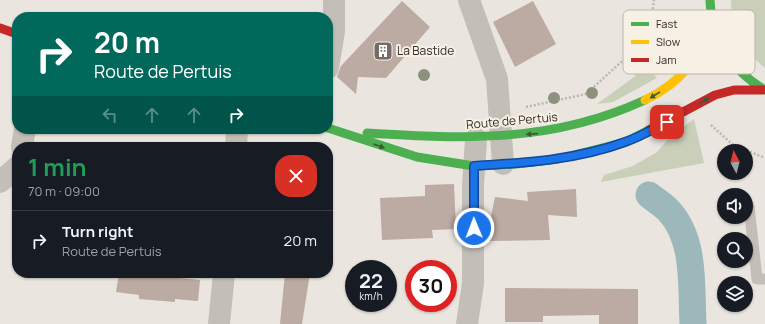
<!DOCTYPE html>
<html lang="en">
<head>
<meta charset="utf-8">
<style>
	:root { --surface:#171b24; --page:#20242c; --text:#f1f3f6; --muted:#9ea1a6; --line:#363941 }
	body { margin:0; font-family:Manrope,sans-serif; background:var(--page); color:var(--text); height:100vh; display:flex; flex-direction:column; font-size:15px; white-space:nowrap }
	* { box-sizing:border-box; margin:0 }
	p { font-size:13px; color:var(--muted) }
	.icon { flex:none; width:22px; height:22px; fill:none; stroke:currentColor; stroke-width:2; stroke-linecap:round; stroke-linejoin:round }
	.map { position:relative; flex:1; overflow:hidden }
	.side { position:absolute; left:12px; top:142px; width:321px; height:136px; display:flex; flex-direction:column; background:var(--surface); border-radius:16px; box-shadow:0 1px 3px #0004 }
	.side>* { flex:none }
	.banner { position:absolute; left:12px; top:12px; width:321px; height:122px; border-radius:16px; box-shadow:0 1px 3px #0004; background:#00695c; color:#fff; overflow:hidden }
	.needle { width:26px; rotate:353deg }
	.tools { position:absolute; left:717px; top:144px; display:grid; gap:8px }
	.tools a { display:grid; place-items:center; width:36px; height:36px; border-radius:50%; background:var(--surface); box-shadow:0 1px 3px #0004; font-size:20px }
	.speed { position:absolute; left:345px; top:260px; display:flex; gap:8px; font-size:20px; font-weight:700; text-align:center }
	.speed>* { display:grid; place-content:center; width:52px; height:52px; border-radius:50%; background:var(--surface); box-shadow:0 1px 3px #0004; line-height:1 }
	.speed small { font-size:10px; font-weight:400 }
	.speed .limit { border:6px solid #d22; background:#fff; color:#111 }
	.pin { position:absolute; display:grid; place-items:center; width:34px; height:34px; color:#fff; margin:-17px; border-radius:8px; box-shadow:0 2px 6px #0006 }
	.me { position:absolute; width:44px; margin:-22px; rotate:359deg; stroke-linejoin:round; filter:drop-shadow(0 0 3px #0008) }
	.turn { display:flex; align-items:center; gap:14px; height:84px; padding:0 16px; font-size:18px }
	.turn .icon { width:52px; height:52px; stroke-width:2.5 }
	.turn b { display:block; font-size:28px; line-height:34px }
	.lanes { display:flex; align-items:center; height:38px; padding:0 16px; background:#0003; justify-content:center; gap:20px; direction:ltr }
	.lanes .off { opacity:.35 }
	.round { display:grid; place-items:center; flex:none; width:42px; height:42px; border-radius:16px; background:var(--page) }
	.overview { display:flex; align-items:center; justify-content:space-between; height:68px; padding:0 16px }
	h1 { font-size:24px; font-weight:700; line-height:30px; color:#1e9e55 }
	ul { padding:0; list-style:none }
	li { display:flex; align-items:center; gap:12px; height:60px; padding:0 16px; border-top:1px solid var(--line) }
	li div { flex:1 }
	li b { display:block; font-size:15px }
	li em { font-style:normal }
	.map>svg:first-child { display:block }
	.green { fill:#cacfba }
	.lines { fill:none; stroke-linecap:round; stroke-linejoin:round }
	.canal { stroke:#9cb8ba; stroke-width:27 }
	.building { fill:#bcaba2 }
	.path { stroke:#bcb6b0; stroke-width:2.5; stroke-dasharray:2 2; stroke-linecap:butt }
	.lane { stroke:#c3beb8; stroke-width:11 }
	.street { stroke:#c3beb8; stroke-width:22 }
	.fast { stroke:#4caf50; stroke-width:9 }
	.slow { stroke:#ffc107; stroke-width:9 }
	.jam { stroke:#c62828; stroke-width:9 }
	.tree { fill:#8c927d }
	.oneway { fill:#3c5935 }
	.route-casing { stroke:#114b97; stroke-width:10 }
	.route { stroke:#1a73e8; stroke-width:7 }
	.labels { text-anchor:middle; stroke-width:4; stroke-linejoin:round; paint-order:stroke }
	.poi-label { font-size:12px; fill:#332b27; stroke:#f7f0e5; text-anchor:start }
	.street-label { font-size:12px; fill:#332b27; stroke:#f7f0e5 }
	.key { fill:#f7f0e5; stroke:#bcb5ac; stroke-width:1 }
	.key-label { font-size:11px; fill:#332b27 }
</style>
</head>
<body>
<div class="map">
<svg width="765" height="324" viewBox="0 0 765 324">
	<rect width="100%" height="100%" fill="#eae5df"/>
	<g class="green">
		<path d="M731,0H765V68C744,51 731,27 731,0Z"/>
		<polygon points="644,63 657,78 613,102 597,104 634,77"/>
		<polygon points="694,119 704,163 601,182 604,175 633,166 657,152 670,137"/>
	</g>
	<g class="lines">
		<path class="canal" d="M649,195C655,200 662,204 668,210C696,239 691,287 693,324"/>
	</g>
	<g class="building">
		<polygon points="402,1 430,27 386,78 358,77 356,94 337,77 341,66"/>
		<polygon points="533,1 556,44 515,67 493,22"/>
		<polygon points="454,184 456,229 432,230 433,238 382,240 380,198 425,196 425,185"/>
		<polygon points="576,189 577,217 548,215 550,240 486,241 495,197 528,201 527,192"/>
		<polygon points="119,273 160,273 160,276 200,280 198,301 175,299 175,302 139,299 139,295 116,292"/>
		<polygon points="285,273 310,273 302,324 280,324"/>
		<polygon points="505,288 638,289 638,324 599,324 599,315 543,316 543,322 505,322"/>
	</g>
	<g class="lines">
		<g class="path">
			<polyline points="636,45 655,67"/>
			<polyline points="526,107 586,94 629,55 651,22 654,0"/>
			<polyline points="711,125 732,144 765,158"/>
		</g>
		<polyline class="lane" points="749,206 757,279 765,279"/>
		<g class="street">
			<polyline points="469,0 497,79 503,164"/>
			<polyline points="328,68 334,31 334,0"/>
			<polyline points="22,147 25,129"/>
			<polyline points="236,147 237,129"/>
			<polyline points="0,182 17,167"/>
			<polyline points="219,324 224,273"/>
			<polyline points="467,324 473,283 473,185 476,139"/>
		</g>
		<g class="fast">
			<path d="M710,0C711,39 731,70 765,90"/>
			<polyline points="328,128 417,157 474,166 516,164 558,159 626,142 649,130"/>
			<path d="M367,133C466,139 552,143 645,100"/>
		</g>
		<path class="slow" d="M645,100C683,82 696,60 713,23"/>
		<g class="jam">
			<polyline points="0,28 17,34"/>
			<polyline points="649,130 715,95 734,90 763,90"/>
		</g>
	</g>
	<g class="tree">
		<circle cx="424" cy="75" r="6"/>
		<circle cx="592" cy="93" r="6"/>
		<circle cx="554" cy="98" r="6"/>
	</g>
	<defs><path id="oneway-solid" d="M-6-.8H1V-3.2L6.5 0L1 3.2V.8H-6Z"/></defs>
	<g class="oneway">
		<use href="#oneway-solid" transform="translate(655 95) rotate(148)"/>
		<use href="#oneway-solid" transform="translate(704 101) rotate(-30)"/>
		<use href="#oneway-solid" transform="translate(532 134) rotate(175)"/>
		<use href="#oneway-solid" transform="translate(379 146) rotate(20)"/>
	</g>
	<g class="lines">
		<defs>
			<path id="route" d="M474,228V166C525,163 576,160 625,142C640,137 653,129 667,122"/>
		</defs>
		<use href="#route" class="route-casing"/>
		<use href="#route" class="route"/>
	</g>
	<defs>
		<symbol id="building-square" viewBox="-11 -11 22 22"><rect x="-9" y="-9" width="18" height="18" rx="4" fill="#736c67" stroke="#f7f0e5"/><path d="M-4-6H4V6H1V3H-1V6H-4ZM-2.5-4.3h1.7v1.8h-1.7ZM.8-4.3h1.7v1.8H.8ZM-2.5-1h1.7V.8h-1.7ZM.8-1h1.7V.8H.8Z" fill="#fff"/></symbol>
	</defs>
	<g fill-rule="evenodd">
		<use href="#building-square" x="372" y="40" width="22" height="22"/>
	</g>
	<g class="labels">
		<g class="poi-label">
			<text x="397" y="55">La Bastide</text>
		</g>
		<g class="street-label">
			<text transform="translate(512 121) rotate(-5)" y="4">Route de Pertuis</text>
		</g>
	</g>
	<rect x="623" y="10" width="132" height="64" rx="6" class="key"/>
	<rect x="631" y="22" width="18" height="4" fill="#4caf50"/>
	<rect x="631" y="40" width="18" height="4" fill="#ffc107"/>
	<rect x="631" y="58" width="18" height="4" fill="#c62828"/>
	<g class="key-label">
		<text x="656" y="28">Fast</text>
		<text x="656" y="46">Slow</text>
		<text x="656" y="64">Jam</text>
	</g>
</svg>
<div class="tools">
<a><svg class="needle" viewBox="-14 -14 28 28"><path d="M0-13l5 13h-10z" fill="#e53935"/><path d="M0 13l5-13h-10z" fill="#9ea1a6"/></svg></a>
<a><svg class="icon" aria-label="sound" viewBox="0 0 24 24"><path d="M4 9h4l5-4v14l-5-4H4zM17 9q2 3 0 6"/></svg></a>
<a><svg class="icon" aria-label="search" viewBox="0 0 24 24"><circle cx="10" cy="10" r="6"/><path d="M15 15l6 6"/></svg></a>
<a><svg class="icon" aria-label="layers" viewBox="0 0 24 24"><path d="M12 4l9 5-9 5-9-5zM3 14l9 5 9-5"/></svg></a>
</div>
<div class="speed"><div>22<small>km/h</small></div><div class="limit">30</div></div>
<div class="pin" style="left:667px;top:122px;background:#d93025"><svg class="icon" aria-label="arrive" viewBox="0 0 24 24"><path d="M6 21V4h12l-3 4 3 4H6"/></svg></div>
<svg class="me" style="left:474px;top:228px" viewBox="-20 -20 40 40"><circle r="17" fill="#1a73e8" stroke="#fff" stroke-width="3"/><path d="M0-11L8 9 0 5-8 9z" fill="#fff"/></svg>
<div class="banner">
<div class="turn"><svg class="icon" aria-label="right" viewBox="0 0 24 24"><path d="M7 20v-9h11M14 6l5 5-5 5"/></svg><div><b>20 m</b>Route de Pertuis</div></div>
<div class="lanes"><svg class="icon off" aria-label="left" viewBox="0 0 24 24"><path d="M17 20v-9H6M10 6l-5 5 5 5"/></svg><svg class="icon off" aria-label="ahead" viewBox="0 0 24 24"><path d="M12 20V5M6 11l6-6 6 6"/></svg><svg class="icon off" aria-label="ahead" viewBox="0 0 24 24"><path d="M12 20V5M6 11l6-6 6 6"/></svg><svg class="icon" aria-label="right" viewBox="0 0 24 24"><path d="M7 20v-9h11M14 6l5 5-5 5"/></svg></div>
</div>
<section class="side">
<div class="overview"><div><h1>1 min</h1><p>70 m · 09:00</p></div><a class="round" style="background:#d93025;color:#fff"><svg class="icon" aria-label="close" viewBox="0 0 24 24"><path d="M6 6l12 12M18 6L6 18"/></svg></a></div>
<ul>
<li><svg class="icon" aria-label="right" viewBox="0 0 24 24"><path d="M7 20v-9h11M14 6l5 5-5 5"/></svg><div><b>Turn right</b><p>Route de Pertuis</p></div><em>20 m</em></li>
</ul>
</section>
</div>
</body>
</html>
